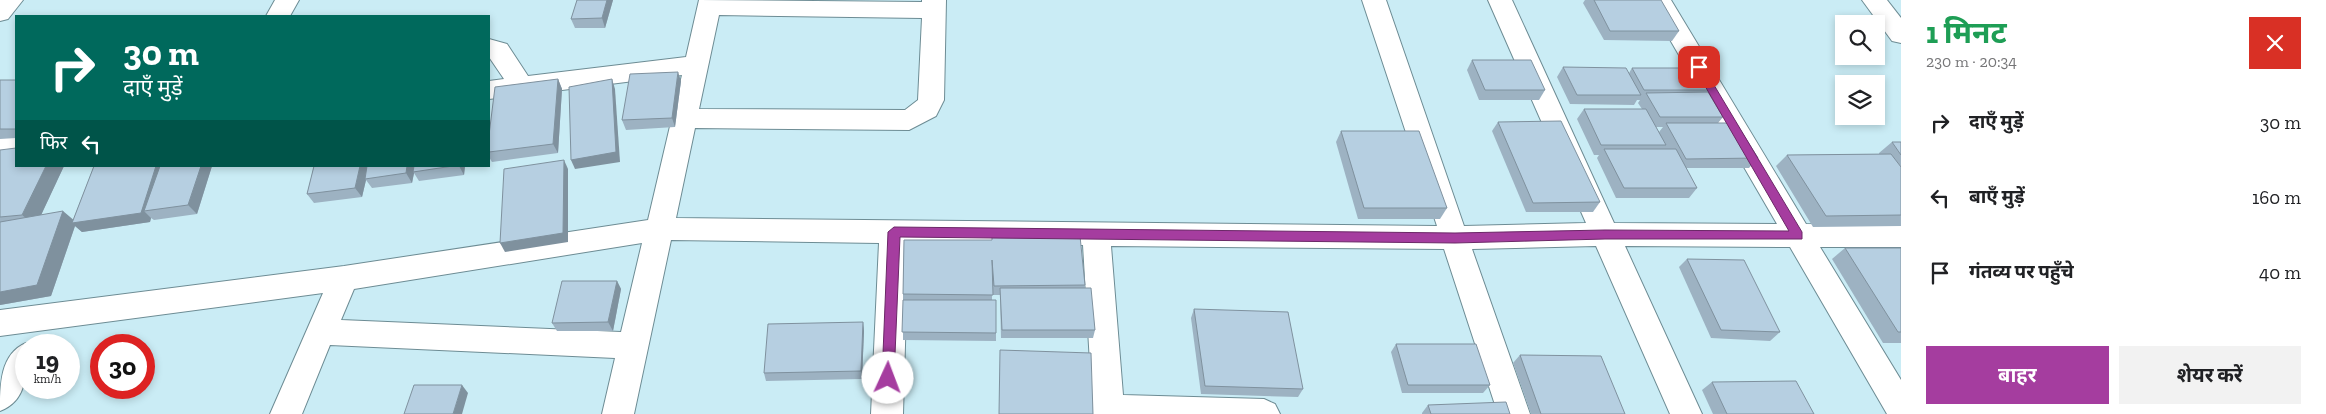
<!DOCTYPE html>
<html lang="hi">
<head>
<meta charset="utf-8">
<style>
	:root { --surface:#fff; --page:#f2f2f2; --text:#202124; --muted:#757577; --accent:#a53d9f }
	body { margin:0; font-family:"Zilla Slab","Noto Sans Devanagari",serif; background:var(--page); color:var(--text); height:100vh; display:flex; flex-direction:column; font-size:19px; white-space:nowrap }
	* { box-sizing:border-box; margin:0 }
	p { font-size:16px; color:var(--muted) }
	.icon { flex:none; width:28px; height:28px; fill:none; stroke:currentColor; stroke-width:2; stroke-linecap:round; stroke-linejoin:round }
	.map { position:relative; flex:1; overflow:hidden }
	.details { display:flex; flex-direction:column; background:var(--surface); width:425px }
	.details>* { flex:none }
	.top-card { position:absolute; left:15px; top:15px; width:475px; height:152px; border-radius:0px; box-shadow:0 2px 8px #0003; background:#00695c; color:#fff; overflow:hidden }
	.controls { position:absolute; left:1835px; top:15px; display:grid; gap:10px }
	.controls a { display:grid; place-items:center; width:50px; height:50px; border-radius:0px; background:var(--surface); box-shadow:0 2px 8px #0003; font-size:25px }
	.speed { position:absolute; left:15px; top:334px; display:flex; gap:10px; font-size:25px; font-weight:700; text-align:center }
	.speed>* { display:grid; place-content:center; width:65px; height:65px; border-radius:50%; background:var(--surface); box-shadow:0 2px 8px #0003; line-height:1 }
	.speed small { font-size:12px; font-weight:400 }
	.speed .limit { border:8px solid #d22; background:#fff; color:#111 }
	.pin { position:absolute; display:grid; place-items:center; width:42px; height:42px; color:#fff; margin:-21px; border-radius:10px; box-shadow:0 2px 8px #0006 }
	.me { position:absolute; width:55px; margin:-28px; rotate:2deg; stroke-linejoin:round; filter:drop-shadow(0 0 4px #0008) }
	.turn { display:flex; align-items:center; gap:18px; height:105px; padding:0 25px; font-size:22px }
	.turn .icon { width:65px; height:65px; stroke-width:2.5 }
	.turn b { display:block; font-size:35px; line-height:42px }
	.then { display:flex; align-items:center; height:48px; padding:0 25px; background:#0003; gap:10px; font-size:19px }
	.round { display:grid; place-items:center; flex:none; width:52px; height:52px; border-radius:0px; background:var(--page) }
	.head { display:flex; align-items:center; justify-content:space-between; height:85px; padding:0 25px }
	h1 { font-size:30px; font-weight:700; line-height:38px; color:#1e9e55 }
	.primary-button { display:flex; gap:10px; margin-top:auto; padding:10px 25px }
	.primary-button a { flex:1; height:58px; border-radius:0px; background:var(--accent); color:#fff; font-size:20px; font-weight:700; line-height:58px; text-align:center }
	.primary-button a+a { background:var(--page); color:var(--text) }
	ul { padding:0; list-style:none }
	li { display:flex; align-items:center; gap:15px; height:75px; padding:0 25px }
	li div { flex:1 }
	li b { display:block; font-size:19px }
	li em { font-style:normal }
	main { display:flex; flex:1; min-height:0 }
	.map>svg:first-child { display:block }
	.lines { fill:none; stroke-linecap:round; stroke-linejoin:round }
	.street-casing { stroke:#6d8c94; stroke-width:2 }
	.street { fill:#fff; fill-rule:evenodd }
	.wall { fill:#9db2c2; fill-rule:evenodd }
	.shaded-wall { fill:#7f919e }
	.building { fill:#b6cfe1; stroke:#7f919e }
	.route { fill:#a53d9f; stroke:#6b2867 }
</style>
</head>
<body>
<main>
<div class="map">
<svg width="1901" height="414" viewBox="0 0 1901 414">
	<rect width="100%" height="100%" fill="#caecf5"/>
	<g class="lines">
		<defs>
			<g id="street">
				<polygon points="0,0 23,0 8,19 0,21"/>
				<polygon points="275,0 299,0 290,16 266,16"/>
				<path d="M699,0L922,2V0H946L944,100L936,116L909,130L695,128L676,218L1437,226L1362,0H1386L1464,226L1586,223L1488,0H1512L1614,223L1777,224L1647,0H1671L1806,224L1901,225V247H1820L1901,380V414H1887L1790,247L1625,246L1702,414H1670L1596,246L1472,249L1530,414H1498L1444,249L1111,246L1123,395L1264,399L1275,404L1280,414H1093L1083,245L908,243L903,414H871L879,243L671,240L634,414H602L615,358L330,345L302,414H270L323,293L0,336V310L344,266L648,220L682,75L489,99V81L504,79L489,57V39L507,44L528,76L686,57ZM719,15L922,18L918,100L905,110L699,109ZM642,243L621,332L341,320L354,289Z"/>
				<polygon points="1862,0 1887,0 1901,18 1901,43 1892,41"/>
				<polygon points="16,134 16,154 0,155 0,135"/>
				<path d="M26,343L33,345H26C26,371 29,400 0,411C0,385 0,354 26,343Z"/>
			</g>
		</defs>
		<use href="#street" class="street-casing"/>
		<use href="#street" class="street"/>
	</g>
	<g class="wall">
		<polygon points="577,0 613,0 605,28 575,28 571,19"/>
		<polygon points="1585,0 1594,0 1679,31 1672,41 1604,40 1583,3"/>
		<polygon points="1472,60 1545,90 1539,100 1479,100 1467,70"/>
		<path d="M1563,67L1629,73L1632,68L1711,90L1709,93L1723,117L1718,123L1758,158L1749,168H1686L1697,188L1689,198H1616L1597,158L1599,155H1594L1577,119L1584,109H1642L1638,103L1640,100H1637L1634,105L1570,104L1557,77ZM1656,127H1663L1659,132Z"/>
		<polygon points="558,79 562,89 558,153 492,162 489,157 489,135"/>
		<polygon points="0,80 16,80 16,138 0,139"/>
		<polygon points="681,81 675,127 626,130 622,120"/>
		<polygon points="1498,122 1600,202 1593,212 1526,212 1492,131"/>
		<polygon points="1341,131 1447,208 1440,219 1358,219 1336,142"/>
		<polygon points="1892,142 1901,142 1901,226 1813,227 1776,166 1787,155 1879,154 1879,153"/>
		<polygon points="0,150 64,166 41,215 73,220 94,166 212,166 197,214 154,220 151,218 150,222 82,232 75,226 51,296 0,305"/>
		<polygon points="314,166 465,166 464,175 419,181 414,173 412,183 372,188 366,180 362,197 314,203 307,194"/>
		<polygon points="904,240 1085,285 1085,288 1095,330 1093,338 1001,338 1000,295 993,295 992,284 992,300 996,333 996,341 903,340 903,294"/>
		<polygon points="1845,248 1901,248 1901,343 1883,343 1832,259"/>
		<polygon points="1687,259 1780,332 1770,341 1711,338 1679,267"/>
		<polygon points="617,281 621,289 613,331 557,331 552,323"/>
		<polygon points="1194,309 1303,389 1298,397 1201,394 1191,318"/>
		<polygon points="863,322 864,331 862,379 766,381 764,373"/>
		<polygon points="1396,344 1490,385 1483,393 1402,393 1391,352"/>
		<polygon points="1520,355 1625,414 1531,414 1513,363"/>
		<polygon points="1712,382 1814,414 1713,414 1702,390"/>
		<polygon points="1428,405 1510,414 1422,414 1422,413"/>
	</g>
	<g class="shaded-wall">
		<polygon points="607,0 613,0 605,28 602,18"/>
		<polygon points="678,72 681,81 675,127 672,118"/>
		<polygon points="558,79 562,89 558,153 553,144"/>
		<polygon points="612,79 615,89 620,162 575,169 571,160"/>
		<polygon points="564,160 568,169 568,242 505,252 500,243"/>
		<polygon points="46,166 64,166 36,226 22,215"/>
		<polygon points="156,166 168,166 144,211 151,218 150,222 82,232 75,226 51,296 0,305 0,292 63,211 76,222"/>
		<polygon points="201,166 212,166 197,214 188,205"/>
		<polygon points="360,166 369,166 365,179 366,180 362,197 355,188"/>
		<polygon points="407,166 415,166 413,172 414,173 412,183 406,173"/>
		<polygon points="459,166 465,166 464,175"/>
		<polygon points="617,281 621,289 613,331 608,322"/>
		<polygon points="863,322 864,331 862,379 861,371"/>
		<polygon points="462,385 468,393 462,414 453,414"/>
	</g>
	<g class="building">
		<polygon points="577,0 607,0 602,18 571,19"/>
		<polygon points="1594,0 1661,0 1679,31 1610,31"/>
		<polygon points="1472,60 1531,60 1545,90 1485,90"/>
		<polygon points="1563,67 1626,68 1641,95 1577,95"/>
		<polygon points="1632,68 1698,68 1711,90 1644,90"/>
		<polygon points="678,72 672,118 622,120 630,74"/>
		<polygon points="558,79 553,144 489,152 489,135 495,87"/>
		<polygon points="612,79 616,152 571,160 569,87"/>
		<rect x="0" y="80" width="16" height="49"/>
		<polygon points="1708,92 1723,117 1660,117 1646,93"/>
		<polygon points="1584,109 1646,109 1666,145 1601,145"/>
		<polygon points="1561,121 1600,202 1533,203 1498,122"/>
		<polygon points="1666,123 1736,123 1758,158 1686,159"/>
		<polygon points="1341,131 1419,131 1447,208 1364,208"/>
		<polygon points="1892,142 1901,142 1901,155"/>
		<polygon points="16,148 16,166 46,166 22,215 0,217 0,150"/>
		<polygon points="1604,149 1676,149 1697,188 1624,188"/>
		<polygon points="1891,154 1901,167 1901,215 1826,216 1787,155"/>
		<polygon points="564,160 563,233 500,243 504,169"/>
		<polygon points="94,166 156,166 141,213 72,223"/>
		<polygon points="160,166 201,166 188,205 144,211"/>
		<polygon points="314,166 360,166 355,188 307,194"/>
		<polygon points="367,166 407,166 406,173 365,179"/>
		<polygon points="414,166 453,166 413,172"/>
		<polygon points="63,211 37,285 0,292 0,222"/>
		<polygon points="992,236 1080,236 1085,285 994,286 992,260 993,295 903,294 904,240 992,240"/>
		<polygon points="1845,248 1901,248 1901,332 1898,332"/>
		<polygon points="1687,259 1744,260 1780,332 1721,330"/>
		<polygon points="562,281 617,281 608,322 552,323"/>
		<polygon points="1000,288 1091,288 1095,330 1002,330"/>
		<polygon points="903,300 996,300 996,333 902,332"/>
		<polygon points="1194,309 1288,312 1303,389 1205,386"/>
		<polygon points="863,322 861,371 764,373 768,324"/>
		<polygon points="1396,344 1476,344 1490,385 1408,385"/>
		<polygon points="1000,350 1091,353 1093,414 999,414"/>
		<polygon points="1520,355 1601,356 1625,414 1541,414"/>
		<polygon points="1796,381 1814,414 1727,414 1712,382"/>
		<polygon points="414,385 462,385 453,414 404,414"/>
		<polygon points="1506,402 1510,414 1431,414 1428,405"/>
	</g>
	<polygon class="route" points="1699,64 1702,65 1802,232 1802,239 1605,239 1455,243 900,237 894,378 893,382 888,383 883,382 882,378 888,232 894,227 1455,233 1605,230 1789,231 1694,67"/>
</svg>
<div class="controls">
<a><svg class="icon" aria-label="search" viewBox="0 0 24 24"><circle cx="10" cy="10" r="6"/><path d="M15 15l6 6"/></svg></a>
<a><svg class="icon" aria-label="layers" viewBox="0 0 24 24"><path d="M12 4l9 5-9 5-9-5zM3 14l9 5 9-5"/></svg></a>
</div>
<div class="speed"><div>19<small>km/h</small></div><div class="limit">30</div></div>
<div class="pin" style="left:1699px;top:67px;background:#d93025"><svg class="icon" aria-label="arrive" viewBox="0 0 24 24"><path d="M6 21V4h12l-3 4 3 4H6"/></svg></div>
<svg class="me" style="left:888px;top:378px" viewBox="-20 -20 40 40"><circle r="19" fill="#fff"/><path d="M0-13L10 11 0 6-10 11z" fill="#a53d9f"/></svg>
<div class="top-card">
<div class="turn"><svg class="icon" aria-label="right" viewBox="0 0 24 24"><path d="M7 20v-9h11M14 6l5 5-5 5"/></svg><div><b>30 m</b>दाएँ मुड़ें</div></div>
<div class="then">फिर<svg class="icon" aria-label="left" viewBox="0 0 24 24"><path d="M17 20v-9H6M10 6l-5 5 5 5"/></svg></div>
</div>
</div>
<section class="details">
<div class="head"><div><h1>1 मिनट</h1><p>230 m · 20:34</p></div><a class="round" style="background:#d93025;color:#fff"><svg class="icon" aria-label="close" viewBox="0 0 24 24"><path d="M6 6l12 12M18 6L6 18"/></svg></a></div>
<ul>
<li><svg class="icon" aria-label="right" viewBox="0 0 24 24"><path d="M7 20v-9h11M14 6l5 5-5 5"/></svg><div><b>दाएँ मुड़ें</b></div><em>30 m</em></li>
<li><svg class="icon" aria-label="left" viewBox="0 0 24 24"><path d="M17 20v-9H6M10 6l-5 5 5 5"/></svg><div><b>बाएँ मुड़ें</b></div><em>160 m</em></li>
<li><svg class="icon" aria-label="arrive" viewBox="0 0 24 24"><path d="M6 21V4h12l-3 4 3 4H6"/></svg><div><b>गंतव्य पर पहुँचे</b></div><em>40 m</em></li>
</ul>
<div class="primary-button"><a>बाहर</a><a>शेयर करें</a></div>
</section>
</main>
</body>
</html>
